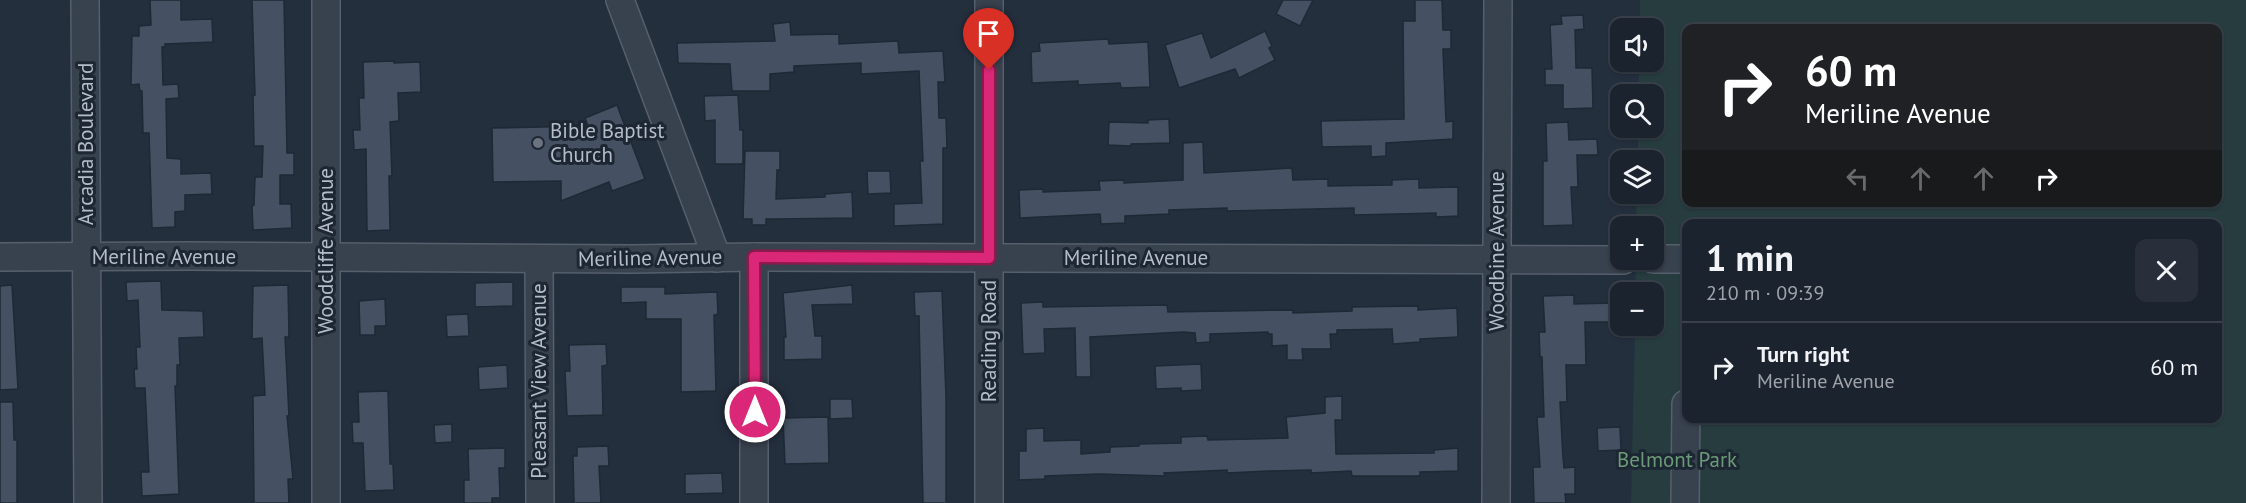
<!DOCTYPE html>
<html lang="en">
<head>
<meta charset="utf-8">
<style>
	:root { --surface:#1b232e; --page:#282f3a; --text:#f1f3f6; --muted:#a0a4aa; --line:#39404a }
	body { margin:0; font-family:"PT Sans",sans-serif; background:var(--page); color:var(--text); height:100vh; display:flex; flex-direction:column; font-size:22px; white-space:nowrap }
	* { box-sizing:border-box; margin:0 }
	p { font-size:20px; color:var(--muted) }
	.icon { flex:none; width:33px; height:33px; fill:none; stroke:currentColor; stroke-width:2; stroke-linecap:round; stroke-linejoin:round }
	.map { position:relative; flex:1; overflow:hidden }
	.panel { position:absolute; left:1682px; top:219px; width:540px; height:204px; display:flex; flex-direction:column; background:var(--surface); border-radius:12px; box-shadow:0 2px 4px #0004,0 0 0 2px var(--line) }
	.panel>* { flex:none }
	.banner { position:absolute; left:1682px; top:24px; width:540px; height:183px; border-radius:12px; box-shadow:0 2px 4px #0004,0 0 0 2px var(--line); background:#202124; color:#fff; overflow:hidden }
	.controls { position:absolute; left:1610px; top:18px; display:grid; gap:12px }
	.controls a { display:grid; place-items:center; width:54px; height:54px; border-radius:12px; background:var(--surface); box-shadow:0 2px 4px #0004,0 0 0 2px var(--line); font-size:30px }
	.pin { position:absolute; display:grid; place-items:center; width:51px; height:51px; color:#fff; margin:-62px -26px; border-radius:50% 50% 50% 0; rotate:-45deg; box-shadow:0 0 6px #0007 }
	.pin .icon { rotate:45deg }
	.me { position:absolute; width:66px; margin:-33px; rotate:0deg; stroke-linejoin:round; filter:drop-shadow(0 0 4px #0008) }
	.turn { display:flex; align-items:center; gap:21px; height:126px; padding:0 24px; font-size:27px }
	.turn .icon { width:78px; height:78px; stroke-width:2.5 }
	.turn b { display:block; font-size:42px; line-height:51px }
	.lanes { display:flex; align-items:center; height:57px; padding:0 24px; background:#0003; justify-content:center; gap:30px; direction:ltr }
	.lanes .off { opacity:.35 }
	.round { display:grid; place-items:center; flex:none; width:63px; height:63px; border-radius:12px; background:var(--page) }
	.overview { display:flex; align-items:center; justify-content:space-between; height:102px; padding:0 24px }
	h1 { font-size:36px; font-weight:800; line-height:45px }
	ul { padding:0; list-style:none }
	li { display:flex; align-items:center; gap:18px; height:90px; padding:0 24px; border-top:2px solid var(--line) }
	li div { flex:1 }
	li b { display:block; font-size:22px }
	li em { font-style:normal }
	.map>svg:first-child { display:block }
	.park { fill:#263c3f; fill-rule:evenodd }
	.building { fill:#455162; stroke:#1f2835; stroke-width:1.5 }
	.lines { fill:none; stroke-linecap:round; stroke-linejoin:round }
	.minor-casing { stroke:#565f6c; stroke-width:30 }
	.minor { stroke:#38414e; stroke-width:27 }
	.route-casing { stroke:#8e194d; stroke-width:15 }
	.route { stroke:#db2777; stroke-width:10 }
	.worship-dot { fill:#6b7280; stroke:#1d2633; stroke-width:2 }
	.labels { text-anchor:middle; stroke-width:6; stroke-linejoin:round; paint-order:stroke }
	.poi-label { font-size:21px; fill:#b4bcc9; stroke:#1d2633; text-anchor:start }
	.street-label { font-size:21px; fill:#b4bcc9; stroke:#1d2633 }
	.park-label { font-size:21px; fill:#6b9a76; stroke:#1d2633 }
</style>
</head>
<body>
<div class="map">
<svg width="2246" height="503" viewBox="0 0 2246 503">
	<rect width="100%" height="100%" fill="#242f3e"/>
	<path class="park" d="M1640,0H2246V503H1631L1635,326H1653V292H1635L1636,260H1653V226H1636L1637,194H1653V160H1638V128H1653V94H1639V62H1653V28H1640ZM1686,28H2217V202H1686ZM1686,224H2217V418H1686Z"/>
	<g class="building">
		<polygon points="150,0 181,0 181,20 212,19 213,42 165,44 165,47 162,47 163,85 178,84 179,98 166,99 167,158 181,159 181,174 211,173 212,194 185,195 185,211 175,212 175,227 152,228 149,133 143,133 142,91 140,91 139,84 131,85 132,36 139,36 139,26 151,25"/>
		<polygon points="252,0 284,0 287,153 294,153 294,175 280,175 280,204 291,204 292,228 253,230 252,206 254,205 255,177 262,177 263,146 254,146 253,95 255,95"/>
		<polygon points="1283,0 1313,0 1300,26 1276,14"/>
		<polygon points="1415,0 1442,0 1443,30 1451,30 1451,49 1443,49 1446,122 1453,121 1453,139 1386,143 1386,156 1371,157 1371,146 1322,147 1321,121 1404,119 1403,21 1415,21"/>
		<polygon points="1583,15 1584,29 1575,30 1576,68 1592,68 1593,108 1563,109 1563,85 1545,85 1545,69 1552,69 1550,25 1562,24 1561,16"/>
		<polygon points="790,22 791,35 839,34 839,44 898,41 899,53 943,51 945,82 938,82 939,118 946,118 947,148 943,148 943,224 894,226 894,204 922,203 920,161 923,161 919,71 861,74 861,63 794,66 794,72 770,74 770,91 732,91 730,64 678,63 677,43 775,41 773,24"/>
		<polygon points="1265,31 1272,46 1269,48 1275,60 1239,78 1235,69 1179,88 1165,45 1202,33 1211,58"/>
		<polygon points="1108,39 1109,44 1148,42 1150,87 1121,88 1120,83 1078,85 1078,81 1032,83 1031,52 1040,51 1039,43"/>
		<polygon points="394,61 394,63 420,62 421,92 398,93 399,121 390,122 392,176 389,176 390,230 367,231 366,149 354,150 353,130 360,130 359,98 364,98 363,62"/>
		<polygon points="738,95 740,130 743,130 743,164 715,164 715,120 705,121 704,96"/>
		<polygon points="617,105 645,179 612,191 609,182 561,201 561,181 493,182 492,128 588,126 585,118"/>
		<polygon points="1169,119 1170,143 1131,144 1131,146 1108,145 1109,122 1148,123 1148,120"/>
		<polygon points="1568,122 1569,140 1597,139 1598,155 1577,155 1578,187 1571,187 1573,225 1543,226 1543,161 1547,161 1546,123"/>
		<polygon points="1203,142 1204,173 1292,168 1293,180 1328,179 1328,186 1392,185 1392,180 1419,179 1419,188 1458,187 1458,216 1436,217 1436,213 1354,215 1354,208 1227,211 1227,208 1169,210 1169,214 1125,216 1125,223 1101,224 1100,214 1020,218 1019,190 1043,189 1043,192 1100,190 1099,181 1124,180 1124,183 1183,180 1183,143"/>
		<polygon points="745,151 780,151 780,170 777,170 776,199 825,197 825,194 852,192 853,218 776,219 766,219 766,225 752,225 752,219 743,219"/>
		<polygon points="867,171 890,171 891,193 868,194"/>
		<polygon points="161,281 162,310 203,311 204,337 179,338 180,365 177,365 177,386 175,386 179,494 142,496 141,472 149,472 145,388 135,388 134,369 137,369 136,347 140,347 138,300 127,301 126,282"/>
		<polygon points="513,282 513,306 475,307 475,283"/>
		<polygon points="12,285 18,389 0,390 0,286"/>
		<polygon points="288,285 289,337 285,337 289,416 287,416 293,479 288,479 289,503 254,503 253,396 265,395 262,338 252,339 253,286"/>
		<polygon points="852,285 853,304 812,305 815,336 822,336 822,359 784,360 784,337 786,337 783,293"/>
		<polygon points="621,287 665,287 665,294 717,292 718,314 714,315 716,391 681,392 681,319 646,319 646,302 621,303"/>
		<polygon points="942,291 946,397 946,503 923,503 919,316 915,316 914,292"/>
		<polygon points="1574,295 1574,304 1616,303 1617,322 1585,322 1586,365 1566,365 1567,402 1560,402 1563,457 1564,468 1575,467 1575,494 1565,494 1566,503 1534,503 1533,467 1540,467 1537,417 1544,417 1542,357 1540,357 1539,332 1545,332 1543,296"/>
		<polygon points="385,299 386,326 375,326 375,335 360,335 359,301"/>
		<polygon points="1043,302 1043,307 1167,305 1168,312 1293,310 1293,313 1352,311 1352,307 1418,306 1418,310 1457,308 1458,337 1420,339 1420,342 1393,344 1392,329 1337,330 1337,334 1330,334 1331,349 1302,349 1303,360 1287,360 1287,345 1272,346 1272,334 1268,334 1268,332 1210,334 1210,342 1196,343 1195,333 1183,332 1090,337 1091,377 1076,377 1075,328 1044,329 1045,353 1023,354 1021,303"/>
		<polygon points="468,314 469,336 447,337 446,315"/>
		<polygon points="606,344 607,365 602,366 603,415 567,416 565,371 570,371 569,345"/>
		<polygon points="1201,364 1202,390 1181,391 1181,388 1156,389 1155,366"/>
		<polygon points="507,365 508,388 479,390 478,367"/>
		<polygon points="388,391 390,464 393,464 394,490 365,491 363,443 353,443 352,422 359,422 358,392"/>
		<polygon points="1342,396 1342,420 1335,420 1336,454 1434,453 1434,450 1458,448 1458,471 1420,472 1420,476 1352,476 1351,471 1311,473 1311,470 1268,471 1227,473 1227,470 1164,473 1165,476 1099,474 1045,476 1045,479 1019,480 1019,451 1026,451 1026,429 1044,428 1044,441 1081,440 1081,454 1110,452 1110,447 1139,446 1139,444 1181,443 1181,437 1207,436 1208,440 1288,438 1286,417 1325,413 1325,397"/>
		<polygon points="830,399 852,399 853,418 830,419"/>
		<polygon points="0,402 13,402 14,440 17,440 17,503 0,503"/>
		<polygon points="828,417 829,463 785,464 783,418"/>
		<polygon points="452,424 452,442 435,443 434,425"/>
		<polygon points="1620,427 1621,450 1598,451 1597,428"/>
		<polygon points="608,446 609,466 599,466 601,503 574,503 573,456 577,456 577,447"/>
		<polygon points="505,448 505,468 499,468 500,498 492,498 492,503 464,503 464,480 469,480 468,449"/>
		<polygon points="722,473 723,493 685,494 685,474"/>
	</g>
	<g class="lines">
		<defs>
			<g id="minor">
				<polyline points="85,0 88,503"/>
				<polyline points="326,0 326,503"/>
				<polyline points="620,0 717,258"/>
				<polyline points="0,257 190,256 632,259 754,257 1623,260"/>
				<polyline points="754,257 754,503"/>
				<polyline points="539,259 540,503"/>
				<polyline points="1653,259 1686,259"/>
				<polyline points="989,503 989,0"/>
				<polyline points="1496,503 1498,0"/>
				<polyline points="1685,503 1686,404"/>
			</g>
		</defs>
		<use href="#minor" class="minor-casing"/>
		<use href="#minor" class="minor"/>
	</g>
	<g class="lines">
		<defs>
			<polyline id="route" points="755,412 754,257 989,258 989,70"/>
		</defs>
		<use href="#route" class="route-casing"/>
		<use href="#route" class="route"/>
	</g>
	<circle class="worship-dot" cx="538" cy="143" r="6"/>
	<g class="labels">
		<g class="poi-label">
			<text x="550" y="138">Bible Baptist<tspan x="550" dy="24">Church</tspan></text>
		</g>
		<g class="street-label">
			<text transform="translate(86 144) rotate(-90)" y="7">Arcadia Boulevard</text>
			<text transform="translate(326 251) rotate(-90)" y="7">Woodcliffe Avenue</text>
			<text transform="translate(1497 251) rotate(-90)" y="7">Woodbine Avenue</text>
			<text x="164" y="264">Meriline Avenue</text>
			<text transform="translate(650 258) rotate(-1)" y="7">Meriline Avenue</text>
			<text x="1136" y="265">Meriline Avenue</text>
			<text transform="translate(989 341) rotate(-90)" y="7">Reading Road</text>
			<text transform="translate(539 381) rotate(-90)" y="7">Pleasant View Avenue</text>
		</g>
		<g class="park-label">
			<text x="1677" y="467">Belmont Park</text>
		</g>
	</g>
</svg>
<div class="controls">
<a><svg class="icon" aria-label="sound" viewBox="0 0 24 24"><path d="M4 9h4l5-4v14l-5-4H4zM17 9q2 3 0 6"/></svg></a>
<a><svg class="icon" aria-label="search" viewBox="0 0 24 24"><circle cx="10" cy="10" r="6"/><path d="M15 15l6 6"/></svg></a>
<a><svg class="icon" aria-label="layers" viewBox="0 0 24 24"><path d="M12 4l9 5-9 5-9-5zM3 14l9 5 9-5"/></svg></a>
<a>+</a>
<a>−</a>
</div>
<div class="pin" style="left:989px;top:70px;background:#d93025"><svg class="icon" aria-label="arrive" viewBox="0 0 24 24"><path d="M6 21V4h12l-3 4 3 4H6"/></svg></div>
<svg class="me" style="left:755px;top:412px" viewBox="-20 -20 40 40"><circle r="17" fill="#db2777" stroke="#fff" stroke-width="3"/><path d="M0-11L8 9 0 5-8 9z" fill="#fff"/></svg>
<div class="banner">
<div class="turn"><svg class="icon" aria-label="right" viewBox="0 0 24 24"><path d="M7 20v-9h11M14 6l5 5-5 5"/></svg><div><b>60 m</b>Meriline Avenue</div></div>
<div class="lanes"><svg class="icon off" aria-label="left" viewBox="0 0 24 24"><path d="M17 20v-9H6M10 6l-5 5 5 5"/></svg><svg class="icon off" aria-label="ahead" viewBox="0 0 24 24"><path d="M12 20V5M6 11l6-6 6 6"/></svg><svg class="icon off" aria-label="ahead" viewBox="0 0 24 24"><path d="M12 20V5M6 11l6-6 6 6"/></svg><svg class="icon" aria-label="right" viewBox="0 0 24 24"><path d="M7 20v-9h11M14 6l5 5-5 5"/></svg></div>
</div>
<section class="panel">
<div class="overview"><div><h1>1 min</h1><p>210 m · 09:39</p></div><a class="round"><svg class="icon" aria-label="close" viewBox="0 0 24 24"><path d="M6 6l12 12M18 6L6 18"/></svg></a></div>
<ul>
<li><svg class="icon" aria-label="right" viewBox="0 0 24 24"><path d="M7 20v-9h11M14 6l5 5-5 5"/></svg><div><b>Turn right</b><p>Meriline Avenue</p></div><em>60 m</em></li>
</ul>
</section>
</div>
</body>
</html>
